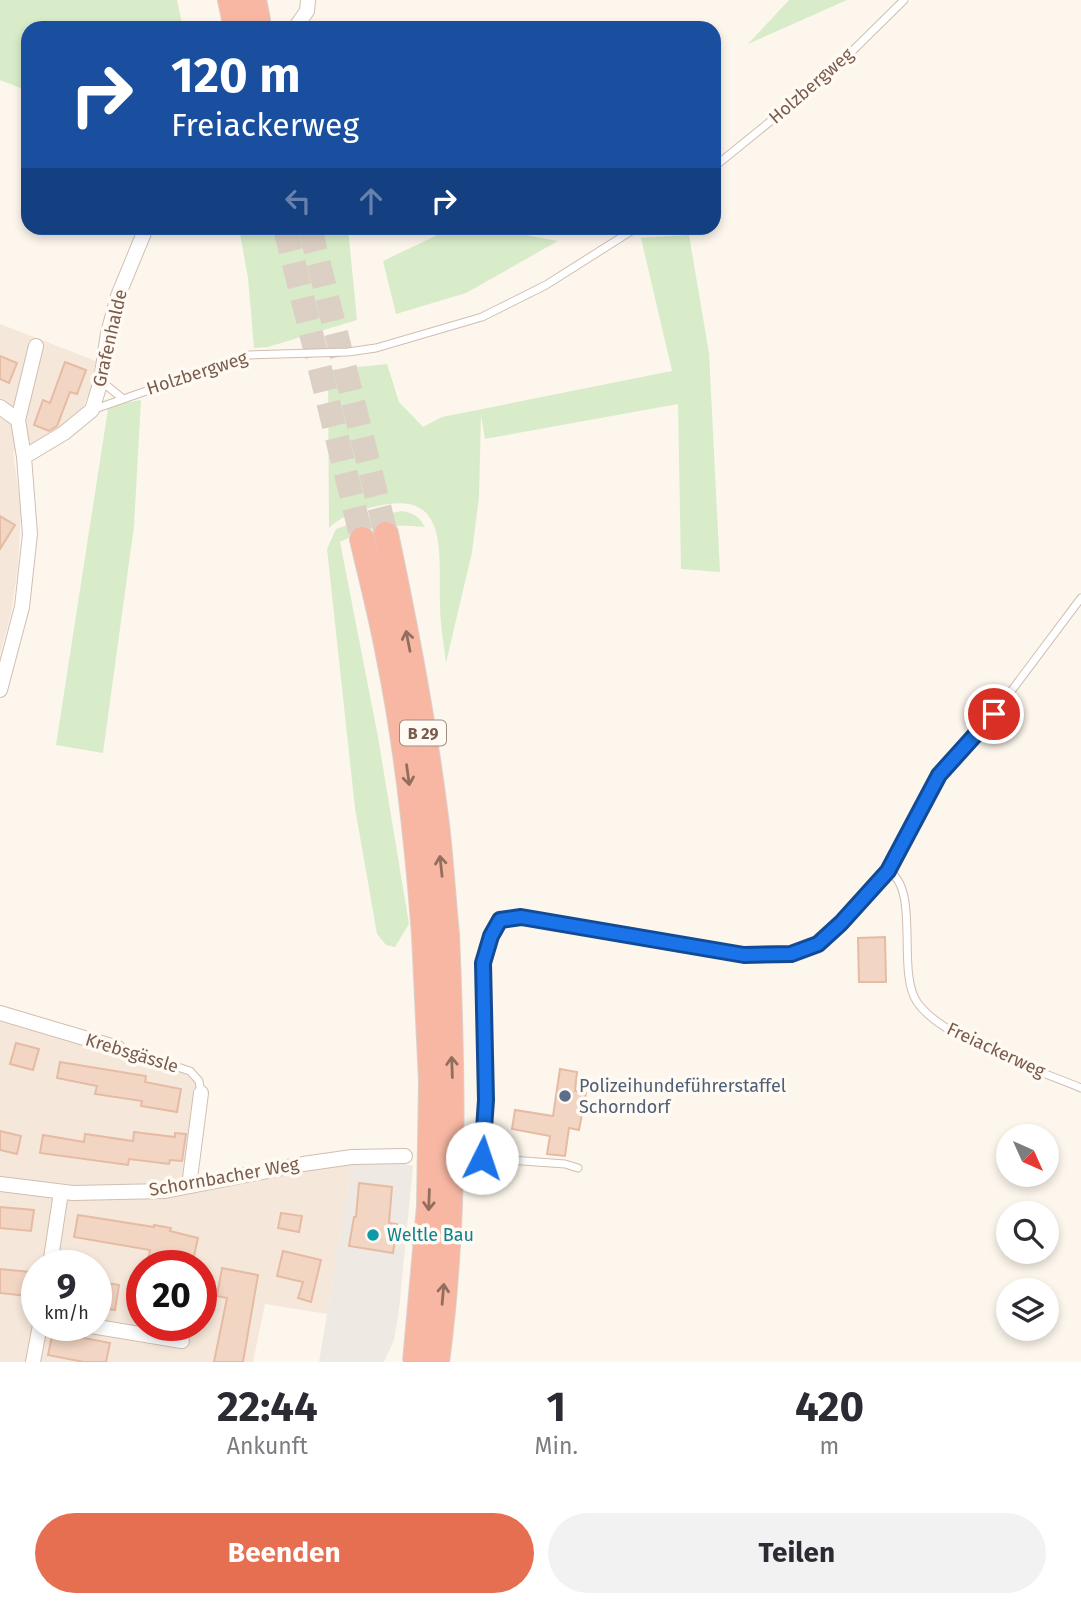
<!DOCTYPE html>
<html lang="de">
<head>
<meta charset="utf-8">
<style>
	:root { --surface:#fff; --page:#f2f2f3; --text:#2b2b33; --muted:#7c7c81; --accent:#e76f51 }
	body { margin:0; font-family:"Fira Sans",sans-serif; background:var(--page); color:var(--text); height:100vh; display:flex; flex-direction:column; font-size:26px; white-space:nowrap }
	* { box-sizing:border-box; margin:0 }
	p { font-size:23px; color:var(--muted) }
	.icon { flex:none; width:38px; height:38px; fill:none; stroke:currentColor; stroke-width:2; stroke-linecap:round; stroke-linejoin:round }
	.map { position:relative; height:1362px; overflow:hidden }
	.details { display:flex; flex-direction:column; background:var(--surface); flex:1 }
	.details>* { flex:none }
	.top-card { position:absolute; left:21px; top:21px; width:700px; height:214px; border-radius:21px; box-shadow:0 4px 10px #0003; background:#1a4fa0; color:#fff; overflow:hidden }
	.needle { width:46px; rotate:135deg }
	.tools { position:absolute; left:996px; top:1124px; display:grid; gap:14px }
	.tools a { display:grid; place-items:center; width:63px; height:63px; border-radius:50%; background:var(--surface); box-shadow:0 4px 10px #0003; font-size:35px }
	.speed { position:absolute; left:21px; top:1250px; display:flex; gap:14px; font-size:35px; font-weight:700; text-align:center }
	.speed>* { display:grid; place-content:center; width:91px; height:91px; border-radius:50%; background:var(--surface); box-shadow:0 4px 10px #0003; line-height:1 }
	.speed small { font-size:18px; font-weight:400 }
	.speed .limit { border:10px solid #d22; background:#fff; color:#111 }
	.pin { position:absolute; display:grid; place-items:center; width:60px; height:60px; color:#fff; margin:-30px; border:4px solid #fff; border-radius:50%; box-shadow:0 2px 7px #0007 }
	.me { position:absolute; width:77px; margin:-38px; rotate:4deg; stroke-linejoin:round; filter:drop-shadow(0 0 5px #0008) }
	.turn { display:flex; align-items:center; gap:24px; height:147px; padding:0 35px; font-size:32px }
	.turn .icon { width:91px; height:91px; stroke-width:2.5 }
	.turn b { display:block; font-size:49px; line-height:60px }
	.lanes { display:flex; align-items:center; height:66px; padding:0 35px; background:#0003; justify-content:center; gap:35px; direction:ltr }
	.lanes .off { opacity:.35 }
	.eta { display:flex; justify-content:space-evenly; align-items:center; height:119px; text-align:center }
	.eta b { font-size:42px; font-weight:700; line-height:49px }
	.action { display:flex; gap:14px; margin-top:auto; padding:14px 35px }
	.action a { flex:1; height:80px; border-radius:42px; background:var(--accent); color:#fff; font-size:28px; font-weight:700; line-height:80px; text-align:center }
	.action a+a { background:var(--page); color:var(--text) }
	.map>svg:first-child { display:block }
	.residential { fill:#f5e8da; fill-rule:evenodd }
	.industrial { fill:#efe9e4 }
	.green { fill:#d8ecc9 }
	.building { fill:#f3d5c3; stroke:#e6bba3; stroke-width:2 }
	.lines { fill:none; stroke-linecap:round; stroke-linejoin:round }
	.highway-tunnel { stroke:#dcd0c4; stroke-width:24; stroke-dasharray:24 12; stroke-linecap:butt }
	.lane-casing { stroke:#d1beb0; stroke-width:9 }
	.street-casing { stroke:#d1beb0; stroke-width:16 }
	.highway-casing { stroke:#dad1cd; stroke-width:26 }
	.lane { stroke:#fff; stroke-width:7 }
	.street { stroke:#fff; stroke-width:14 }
	.highway { stroke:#f7b7a3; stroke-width:24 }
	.highway-bridge-casing { stroke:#dad1cd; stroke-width:26; stroke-linecap:butt }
	.highway-bridge { stroke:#f7b7a3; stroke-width:24 }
	.oneway { stroke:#936e5e }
	.route-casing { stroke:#114b97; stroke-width:18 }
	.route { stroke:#1a73e8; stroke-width:12 }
	.service-dot { fill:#5c6f8a; stroke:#fffaf3; stroke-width:2.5 }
	.culture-dot { fill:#0f9aa8; stroke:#fffaf3; stroke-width:2.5 }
	.labels { text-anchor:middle; stroke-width:7; stroke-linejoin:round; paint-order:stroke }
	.shield { fill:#fffaf3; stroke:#a28b7f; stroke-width:2 }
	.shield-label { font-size:16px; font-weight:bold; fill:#7a5c4d }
	.street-label { font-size:18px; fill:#7a5c4d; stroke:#fffaf3 }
	.service-label { font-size:18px; fill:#4e5e75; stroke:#fffaf3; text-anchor:start }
	.culture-label { font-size:18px; fill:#0d838f; stroke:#fffaf3; text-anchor:start }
</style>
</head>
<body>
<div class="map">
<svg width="1081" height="1362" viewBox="0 0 1081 1362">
	<rect width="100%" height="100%" fill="#fdf6ec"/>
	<g class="residential">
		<polygon points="0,324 96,361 90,391 80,414 62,431 13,451 21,510 18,567 11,614 0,654"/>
		<path d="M0,1019L186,1073L197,1084L185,1190L352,1164L327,1314L265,1304L253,1362H0ZM37,1265H96V1325H37ZM142,1265H201V1325H142Z"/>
	</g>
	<polygon class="industrial" points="393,1160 413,1166 399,1310 394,1340 384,1362 319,1362 352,1164"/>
	<g class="green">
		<polygon points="0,0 177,0 183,28 28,28 28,91 0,80"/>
		<polygon points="789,0 847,0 748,44"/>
		<polygon points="239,228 348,228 357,320 268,347 254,348 248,278"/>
		<polygon points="452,228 488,228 558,241 466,293 396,314 383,261"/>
		<path d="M689,235L709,353L720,572L681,569L678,404L485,439L481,415L479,497L472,552L446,663C444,644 440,624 440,604C438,560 451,491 383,505C363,509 345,513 329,528L328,370L387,364L399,402L423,427L442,417L672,371L641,238Z"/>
		<polygon points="141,400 134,526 103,753 56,745 108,409 124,403"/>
		<path d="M402,511C414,513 419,517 425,527C387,524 375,525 340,542L378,737L409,924L395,947L386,945L377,934L355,808L327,549L336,529L367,518Z"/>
	</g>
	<g class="building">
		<polygon points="0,356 17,363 9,383 0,379"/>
		<polygon points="65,362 86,370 77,394 70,392 57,426 49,431 34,425 43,400 50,403"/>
		<polygon points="0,516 15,525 0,549"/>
		<polygon points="885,937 886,982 859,982 858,938"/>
		<polygon points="16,1043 39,1049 33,1070 10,1064"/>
		<polygon points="60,1062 146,1076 145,1082 181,1089 177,1112 141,1106 142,1101 95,1094 97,1086 57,1078"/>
		<polygon points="560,1069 577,1072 575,1091 586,1093 579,1130 569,1128 565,1156 547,1154 550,1136 512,1129 515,1110 553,1116"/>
		<polygon points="0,1131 21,1136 17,1154 0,1150"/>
		<polygon points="134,1132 175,1137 175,1133 186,1134 182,1161 170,1160 169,1164 129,1159 128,1165 40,1153 43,1135 84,1142 85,1134 133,1141"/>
		<polygon points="359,1183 392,1187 389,1223 397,1224 393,1253 349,1246 354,1217 356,1217"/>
		<polygon points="0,1207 34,1210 31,1231 0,1228"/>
		<polygon points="281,1213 302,1216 299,1232 278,1228"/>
		<polygon points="78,1215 154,1227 154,1225 171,1228 170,1231 198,1238 192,1265 165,1261 164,1265 147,1265 150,1250 74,1237"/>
		<polygon points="283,1251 321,1260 311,1302 298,1298 303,1282 277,1276"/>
		<polygon points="222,1268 258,1275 243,1362 214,1362 227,1298 217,1296"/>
		<polygon points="0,1269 30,1272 27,1296 0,1293"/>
		<polygon points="96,1281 119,1285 115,1310 96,1307"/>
		<polygon points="53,1332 110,1343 106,1362 84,1362 48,1355"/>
	</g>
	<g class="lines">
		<g class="highway-tunnel">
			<polyline points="285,228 362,539"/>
			<polyline points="310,228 386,534"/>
		</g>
		<defs>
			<g id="lane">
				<polyline points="714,167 830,73 904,0"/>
				<polyline points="101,381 122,398"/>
				<polyline points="92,410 249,355 348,352 376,348 482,317 546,285 636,228"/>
				<path d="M888,871C921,888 896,971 917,1002C942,1039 1038,1070 1081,1088"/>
				<polyline points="118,1048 190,1071 199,1081 201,1093"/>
				<polyline points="456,1158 482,1158 486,1100 483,963 491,936 500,920 521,917 744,955 791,954 818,944 841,923 888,871 939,775 994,714 1081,598"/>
				<polyline points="482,1158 565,1164 578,1168"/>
			</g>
			<g id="street">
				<polyline points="295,28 307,11 308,0"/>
				<polyline points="0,407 18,420 24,457"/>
				<polyline points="18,420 36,346"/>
				<polyline points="0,690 22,607 30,534 24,457 64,433 92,410 101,381 108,333 118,296 146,228"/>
				<polyline points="0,1013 118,1048"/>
				<polyline points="0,1184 73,1193 165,1191 303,1164 352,1157 405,1156"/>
				<polyline points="189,1186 201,1093"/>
				<polyline points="50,1265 61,1192"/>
				<polyline points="85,1325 182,1341"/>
				<polyline points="33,1362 40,1325"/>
			</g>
			<g id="highway">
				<polyline points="230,0 235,23"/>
				<polyline points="254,0 258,20"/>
				<path d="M386,534C406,628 424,722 436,817C441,856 443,895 447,934"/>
				<path d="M362,539C371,578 381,616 388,654C407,747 417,841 424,935"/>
			</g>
		</defs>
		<use href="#lane" class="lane-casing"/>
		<use href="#street" class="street-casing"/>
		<use href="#highway" class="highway-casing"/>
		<use href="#lane" class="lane"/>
		<use href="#street" class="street"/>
		<use href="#highway" class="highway"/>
		<defs>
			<g id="highway-bridge">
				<polyline points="415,1362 429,1206 431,1081 424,935"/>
				<path d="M437,1362C456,1220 453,1077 447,934"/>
			</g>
		</defs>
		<use href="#highway-bridge" class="highway-bridge-casing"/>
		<use href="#highway-bridge" class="highway-bridge"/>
	</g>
	<defs><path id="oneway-shaft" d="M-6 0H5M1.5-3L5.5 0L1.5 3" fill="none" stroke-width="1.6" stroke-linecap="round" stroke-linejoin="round" transform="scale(1.75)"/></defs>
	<g class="oneway">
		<use href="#oneway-shaft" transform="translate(408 641) rotate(-101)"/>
		<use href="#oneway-shaft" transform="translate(408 775) rotate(82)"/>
		<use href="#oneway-shaft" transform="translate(441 866) rotate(-96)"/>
		<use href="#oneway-shaft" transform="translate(452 1067) rotate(-92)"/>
		<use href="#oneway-shaft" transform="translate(429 1200) rotate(92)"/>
		<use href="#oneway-shaft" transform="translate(443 1294) rotate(-85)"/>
	</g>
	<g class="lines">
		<defs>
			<polyline id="route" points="482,1158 486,1100 483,963 491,936 500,920 521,917 744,955 791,954 818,944 841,923 888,871 939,775 994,714"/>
		</defs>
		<use href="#route" class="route-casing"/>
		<use href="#route" class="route"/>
	</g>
	<circle class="service-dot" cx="565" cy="1096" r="7"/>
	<circle class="culture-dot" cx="373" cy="1235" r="7"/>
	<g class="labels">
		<rect class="shield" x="400" y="720.5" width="46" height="25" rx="5"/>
		<g class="shield-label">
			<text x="423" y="739">B 29</text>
		</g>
		<g class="street-label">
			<text transform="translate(811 86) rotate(-41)" y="6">Holzbergweg</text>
			<text transform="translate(110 338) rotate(-77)" y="6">Grafenhalde</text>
			<text transform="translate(197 373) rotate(-18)" y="6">Holzbergweg</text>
			<text transform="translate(996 1050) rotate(25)" y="6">Freiackerweg</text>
			<text transform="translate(132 1053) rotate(17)" y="6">Krebsgässle</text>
			<text transform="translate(224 1177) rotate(-10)" y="6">Schornbacher Weg</text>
		</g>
		<g class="service-label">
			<text x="579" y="1092">Polizeihundeführerstaffel<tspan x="579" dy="21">Schorndorf</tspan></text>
		</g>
		<g class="culture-label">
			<text x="387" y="1241">Weltle Bau</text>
		</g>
	</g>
</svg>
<div class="tools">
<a><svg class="needle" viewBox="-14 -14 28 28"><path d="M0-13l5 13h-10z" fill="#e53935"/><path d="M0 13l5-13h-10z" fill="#7c7c81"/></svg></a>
<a><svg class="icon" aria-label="search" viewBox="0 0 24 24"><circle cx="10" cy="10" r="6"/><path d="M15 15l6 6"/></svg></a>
<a><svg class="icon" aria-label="layers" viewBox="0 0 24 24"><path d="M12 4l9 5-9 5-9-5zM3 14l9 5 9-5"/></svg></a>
</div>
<div class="speed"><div>9<small>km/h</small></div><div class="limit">20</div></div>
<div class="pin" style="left:994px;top:714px;background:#d93025"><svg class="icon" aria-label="arrive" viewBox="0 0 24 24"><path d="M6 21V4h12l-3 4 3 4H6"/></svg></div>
<svg class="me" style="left:482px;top:1158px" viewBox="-20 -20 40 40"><circle r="19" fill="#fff"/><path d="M0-13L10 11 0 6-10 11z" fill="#1a73e8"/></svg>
<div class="top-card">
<div class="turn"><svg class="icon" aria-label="right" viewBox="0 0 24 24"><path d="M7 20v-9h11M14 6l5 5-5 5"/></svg><div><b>120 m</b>Freiackerweg</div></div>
<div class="lanes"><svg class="icon off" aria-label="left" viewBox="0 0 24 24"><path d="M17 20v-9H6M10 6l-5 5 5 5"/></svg><svg class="icon off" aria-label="ahead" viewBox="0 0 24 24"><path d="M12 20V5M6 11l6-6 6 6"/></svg><svg class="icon" aria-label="right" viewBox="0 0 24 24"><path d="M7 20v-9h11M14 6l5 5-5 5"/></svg></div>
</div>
</div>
<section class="details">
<div class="eta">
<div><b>22:44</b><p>Ankunft</p></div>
<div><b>1</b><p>Min.</p></div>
<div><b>420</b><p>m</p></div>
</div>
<div class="action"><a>Beenden</a><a>Teilen</a></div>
</section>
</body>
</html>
